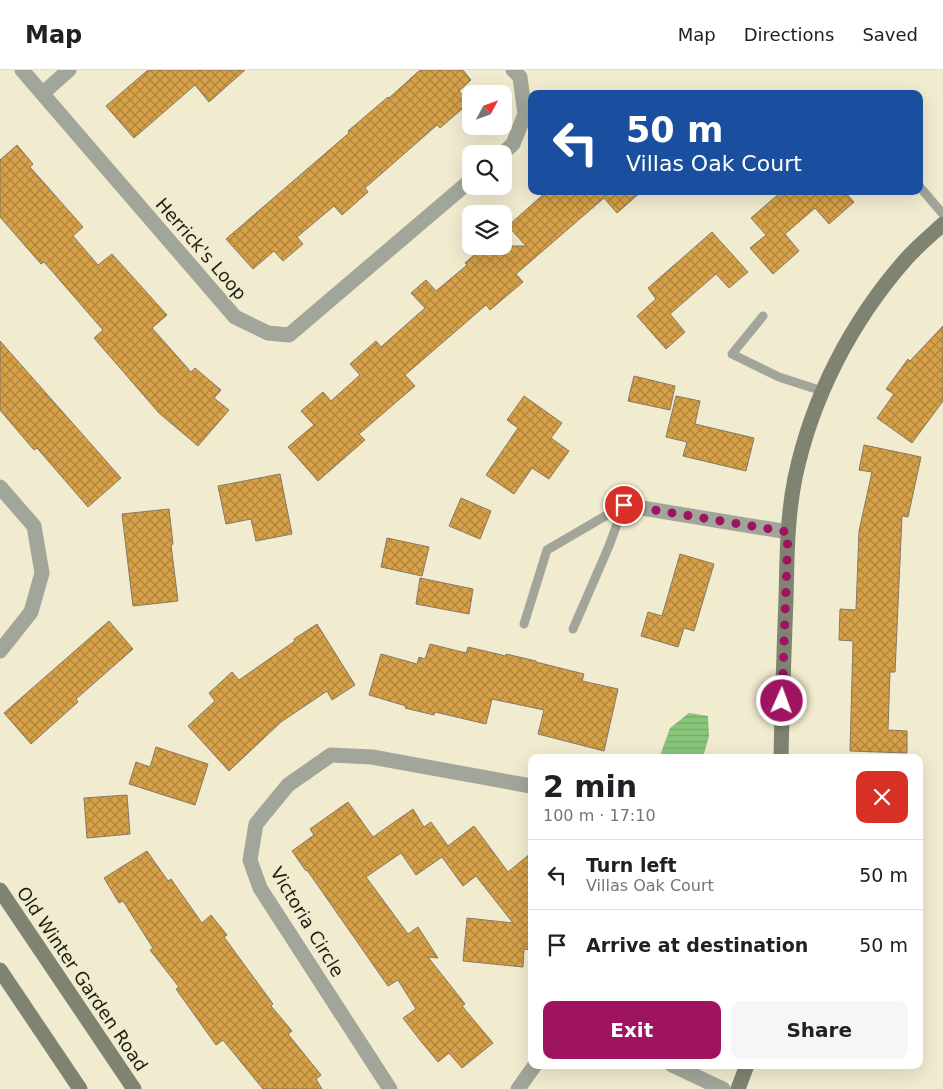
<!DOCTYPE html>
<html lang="en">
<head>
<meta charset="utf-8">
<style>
	:root { --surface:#fff; --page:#f6f6f6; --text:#202124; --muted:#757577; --line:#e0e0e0; --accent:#9f1460 }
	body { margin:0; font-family:"DejaVu Sans",sans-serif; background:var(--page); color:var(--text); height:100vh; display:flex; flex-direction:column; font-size:19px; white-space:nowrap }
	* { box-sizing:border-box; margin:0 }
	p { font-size:16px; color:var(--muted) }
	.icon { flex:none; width:28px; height:28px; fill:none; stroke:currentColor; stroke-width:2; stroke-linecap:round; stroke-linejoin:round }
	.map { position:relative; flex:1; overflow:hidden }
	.side { position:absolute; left:528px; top:684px; width:395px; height:315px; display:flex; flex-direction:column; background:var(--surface); border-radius:10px; box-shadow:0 5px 20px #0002 }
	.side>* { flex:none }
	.banner { position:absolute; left:528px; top:20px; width:395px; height:105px; border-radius:10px; box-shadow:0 5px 20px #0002; background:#1a4fa0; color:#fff; overflow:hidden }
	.needle { width:32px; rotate:49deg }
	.tools { position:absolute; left:462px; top:15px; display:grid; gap:10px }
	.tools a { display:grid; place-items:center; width:50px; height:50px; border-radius:10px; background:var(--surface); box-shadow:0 5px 20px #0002; font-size:25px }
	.pin { position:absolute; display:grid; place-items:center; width:42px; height:42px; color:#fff; margin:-21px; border:2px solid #fff; border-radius:50%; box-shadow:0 1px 5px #0007 }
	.me { position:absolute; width:55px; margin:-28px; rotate:2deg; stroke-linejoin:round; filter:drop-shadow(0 0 4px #0008) }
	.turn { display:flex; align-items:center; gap:18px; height:105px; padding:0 15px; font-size:22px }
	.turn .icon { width:65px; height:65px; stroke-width:2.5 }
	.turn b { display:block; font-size:35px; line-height:42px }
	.round { display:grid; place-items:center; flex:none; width:52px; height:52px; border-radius:10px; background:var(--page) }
	.headline { display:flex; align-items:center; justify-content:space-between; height:85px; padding:0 15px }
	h1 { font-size:30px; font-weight:700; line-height:38px }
	.primary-button { display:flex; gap:10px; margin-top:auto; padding:10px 15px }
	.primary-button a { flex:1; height:58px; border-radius:10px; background:var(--accent); color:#fff; font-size:20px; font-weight:700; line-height:58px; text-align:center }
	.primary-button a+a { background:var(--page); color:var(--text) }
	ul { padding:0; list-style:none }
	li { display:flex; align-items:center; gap:15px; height:70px; padding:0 15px; border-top:1px solid var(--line) }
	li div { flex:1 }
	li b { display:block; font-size:19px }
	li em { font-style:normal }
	header { display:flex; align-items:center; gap:30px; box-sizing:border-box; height:70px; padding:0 25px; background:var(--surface); border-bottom:1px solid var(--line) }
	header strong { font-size:24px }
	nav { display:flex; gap:28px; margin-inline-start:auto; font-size:18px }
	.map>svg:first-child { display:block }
	.water { fill:url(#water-rules) }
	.building { fill:url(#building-cross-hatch); stroke:#887963 }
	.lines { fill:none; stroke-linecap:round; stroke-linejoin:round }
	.lane { stroke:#a2a599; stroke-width:9 }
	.street { stroke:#a2a599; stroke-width:15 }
	.secondary { stroke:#7f8472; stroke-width:15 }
	.route { stroke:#9f1460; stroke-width:9; stroke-dasharray:0 16.2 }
	.labels { text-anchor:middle; stroke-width:4; stroke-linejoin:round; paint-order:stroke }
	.street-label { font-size:18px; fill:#201e13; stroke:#f1ebcf }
</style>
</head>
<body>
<header>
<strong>Map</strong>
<nav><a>Map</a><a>Directions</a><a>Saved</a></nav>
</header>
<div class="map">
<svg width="943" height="1019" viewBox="0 0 943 1019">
	<defs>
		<pattern id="water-rules" width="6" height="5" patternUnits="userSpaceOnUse" patternTransform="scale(1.25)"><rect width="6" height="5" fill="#88c579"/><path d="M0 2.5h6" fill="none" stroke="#75a968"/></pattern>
		<pattern id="building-cross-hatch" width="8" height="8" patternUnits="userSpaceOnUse" patternTransform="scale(1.25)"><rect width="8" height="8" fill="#d7a149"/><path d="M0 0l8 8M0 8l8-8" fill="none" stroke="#ae833c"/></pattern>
	</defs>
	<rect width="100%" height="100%" fill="#f1ebcf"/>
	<polygon class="water" points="689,643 708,646 709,666 703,687 658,687 661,683 670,658"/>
	<g class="building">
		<polygon points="148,0 245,0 209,32 195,15 134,68 106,36"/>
		<polygon points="420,0 463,0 471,10 459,21 469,33 440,58 437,55 365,118 368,122 342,145 334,136 297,167 303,174 283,191 274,181 253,199 226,169 349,63 348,61 388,27 389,28"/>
		<polygon points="17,75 33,94 30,97 83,157 73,166 98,195 112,184 167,245 152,258 191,302 195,298 221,320 214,328 229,340 198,376 159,343 94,268 103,260 44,192 41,194 0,147 0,90"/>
		<polygon points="547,121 642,121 617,143 604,128 516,204 523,212 490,240 486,235 405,305 415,316 359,364 365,370 318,411 288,377 314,355 301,341 323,322 331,331 360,305 350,294 376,271 381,277 425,238 411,223 426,210 436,221 467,195 465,193 484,176 526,176 508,156"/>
		<polygon points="782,121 844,121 854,132 829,154 815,138 785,164 799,181 773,204 750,178 766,165 751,148"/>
		<polygon points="712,162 748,202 729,218 716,204 670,244 685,262 666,279 637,246 656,229 648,218"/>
		<polygon points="943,256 943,331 912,373 877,348 894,324 886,319 908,289 910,291"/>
		<polygon points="0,271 121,408 88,437 37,378 34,380 0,340"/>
		<polygon points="634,306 675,316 670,340 628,331"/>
		<polygon points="524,326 562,353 551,368 569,381 549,409 532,398 514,424 486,405 518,358 507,350"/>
		<polygon points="676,326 700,331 695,354 754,368 746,401 683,386 687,372 666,367"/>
		<polygon points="864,375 921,387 908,447 902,446 895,602 890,602 888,660 907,661 907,683 850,681 853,571 839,570 840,539 856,540 859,461 872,402 859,400"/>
		<polygon points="280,404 292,464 256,471 251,449 226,454 218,416"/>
		<polygon points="461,428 491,441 480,469 449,456"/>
		<polygon points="169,439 173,474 171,475 178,531 133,536 122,444"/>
		<polygon points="387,468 429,477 422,506 381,497"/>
		<polygon points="680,484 714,494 694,561 684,558 678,577 641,566 648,542 662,546"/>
		<polygon points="420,508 473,519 469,544 416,534"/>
		<polygon points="109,551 133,579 76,629 78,632 31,674 4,643"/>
		<polygon points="317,554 355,615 332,630 327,621 281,652 229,701 188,656 215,631 209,623 232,602 239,610 295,571 294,569"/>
		<polygon points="430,574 466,583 468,577 506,586 506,584 536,591 536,592 584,604 582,611 618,619 604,681 538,664 544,640 492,629 486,654 435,642 434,645 405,638 406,636 369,625 381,584 417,594 419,587 425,589"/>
		<polygon points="156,677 208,694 195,735 129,714 136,692 150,697"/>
		<polygon points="127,725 130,764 87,768 84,728"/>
		<polygon points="348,732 373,767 413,739 424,757 431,752 448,776 474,756 508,802 531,783 531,880 524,879 523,897 463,891 467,848 513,853 476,806 463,816 442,787 416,805 401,783 366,807 408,864 418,857 438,888 428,887 465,934 462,936 493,973 462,998 449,983 438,992 419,969 403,948 416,939 398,910 388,916 307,800 306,801 292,781 314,765 310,759"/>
		<polygon points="147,781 168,811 171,809 202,853 211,845 227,865 224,867 273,934 271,936 292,961 288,964 321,1005 316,1009 322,1019 263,1019 223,970 216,975 176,919 179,917 150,880 153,878 123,831 119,833 104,808"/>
	</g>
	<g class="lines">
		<g class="lane">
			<polyline points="919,116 943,144"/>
			<polyline points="763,246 732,284 779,307 822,321"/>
			<polyline points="524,554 547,480 624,435"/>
			<polyline points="573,559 609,476 624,435"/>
		</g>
		<g class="street">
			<polyline points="22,0 235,247 268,263 289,265 471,110"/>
			<polyline points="43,23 69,0"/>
			<polyline points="502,84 513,74 525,44 520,7 513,0"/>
			<polyline points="0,417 34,456 42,503 31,542 0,581"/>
			<polyline points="624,435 788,462"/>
			<polyline points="672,995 723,1019"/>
			<polyline points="390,1019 260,818 250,790 256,754 288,715 331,685 372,687 531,716"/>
			<polyline points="518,1019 535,995"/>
		</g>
		<g class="secondary">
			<path d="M781,688C782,635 784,582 786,529C787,489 787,447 795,408C812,327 852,250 907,188C918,176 931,165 943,154"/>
			<polyline points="0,820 134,1019"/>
			<polyline points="0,900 80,1019"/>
			<polyline points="738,1019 747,995"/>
		</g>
	</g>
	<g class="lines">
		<polyline class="route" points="624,435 788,462 782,631"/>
	</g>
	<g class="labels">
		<g class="street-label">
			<text transform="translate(201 179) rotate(49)" y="6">Herrick's Loop</text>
			<text transform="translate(307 852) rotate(59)" y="6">Victoria Circle</text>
			<text transform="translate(82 909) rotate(56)" y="6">Old Winter Garden Road</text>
		</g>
	</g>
</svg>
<div class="tools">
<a><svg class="needle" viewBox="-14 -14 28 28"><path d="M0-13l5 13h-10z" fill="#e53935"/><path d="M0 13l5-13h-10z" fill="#757577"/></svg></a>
<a><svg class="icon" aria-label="search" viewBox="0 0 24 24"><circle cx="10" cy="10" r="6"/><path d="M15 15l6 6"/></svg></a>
<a><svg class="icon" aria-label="layers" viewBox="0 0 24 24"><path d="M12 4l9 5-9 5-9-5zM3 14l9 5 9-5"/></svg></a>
</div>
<div class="pin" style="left:624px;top:435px;background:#d93025"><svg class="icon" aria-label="arrive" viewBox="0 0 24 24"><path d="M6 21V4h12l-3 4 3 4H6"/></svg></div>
<svg class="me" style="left:782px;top:631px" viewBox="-20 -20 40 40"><circle r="17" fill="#9f1460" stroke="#fff" stroke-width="3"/><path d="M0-11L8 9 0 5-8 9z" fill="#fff"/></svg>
<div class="banner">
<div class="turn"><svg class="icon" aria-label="left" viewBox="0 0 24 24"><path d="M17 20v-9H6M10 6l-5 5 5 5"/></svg><div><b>50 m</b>Villas Oak Court</div></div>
</div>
<section class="side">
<div class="headline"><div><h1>2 min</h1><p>100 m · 17:10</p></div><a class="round" style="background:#d93025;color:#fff"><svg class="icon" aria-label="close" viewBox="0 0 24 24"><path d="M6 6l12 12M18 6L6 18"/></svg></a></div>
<ul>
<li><svg class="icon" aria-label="left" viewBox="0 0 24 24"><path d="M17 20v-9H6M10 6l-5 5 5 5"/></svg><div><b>Turn left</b><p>Villas Oak Court</p></div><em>50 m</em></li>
<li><svg class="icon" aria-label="arrive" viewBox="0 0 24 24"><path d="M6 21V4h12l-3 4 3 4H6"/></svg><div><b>Arrive at destination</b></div><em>50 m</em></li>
</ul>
<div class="primary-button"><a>Exit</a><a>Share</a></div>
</section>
</div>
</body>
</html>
